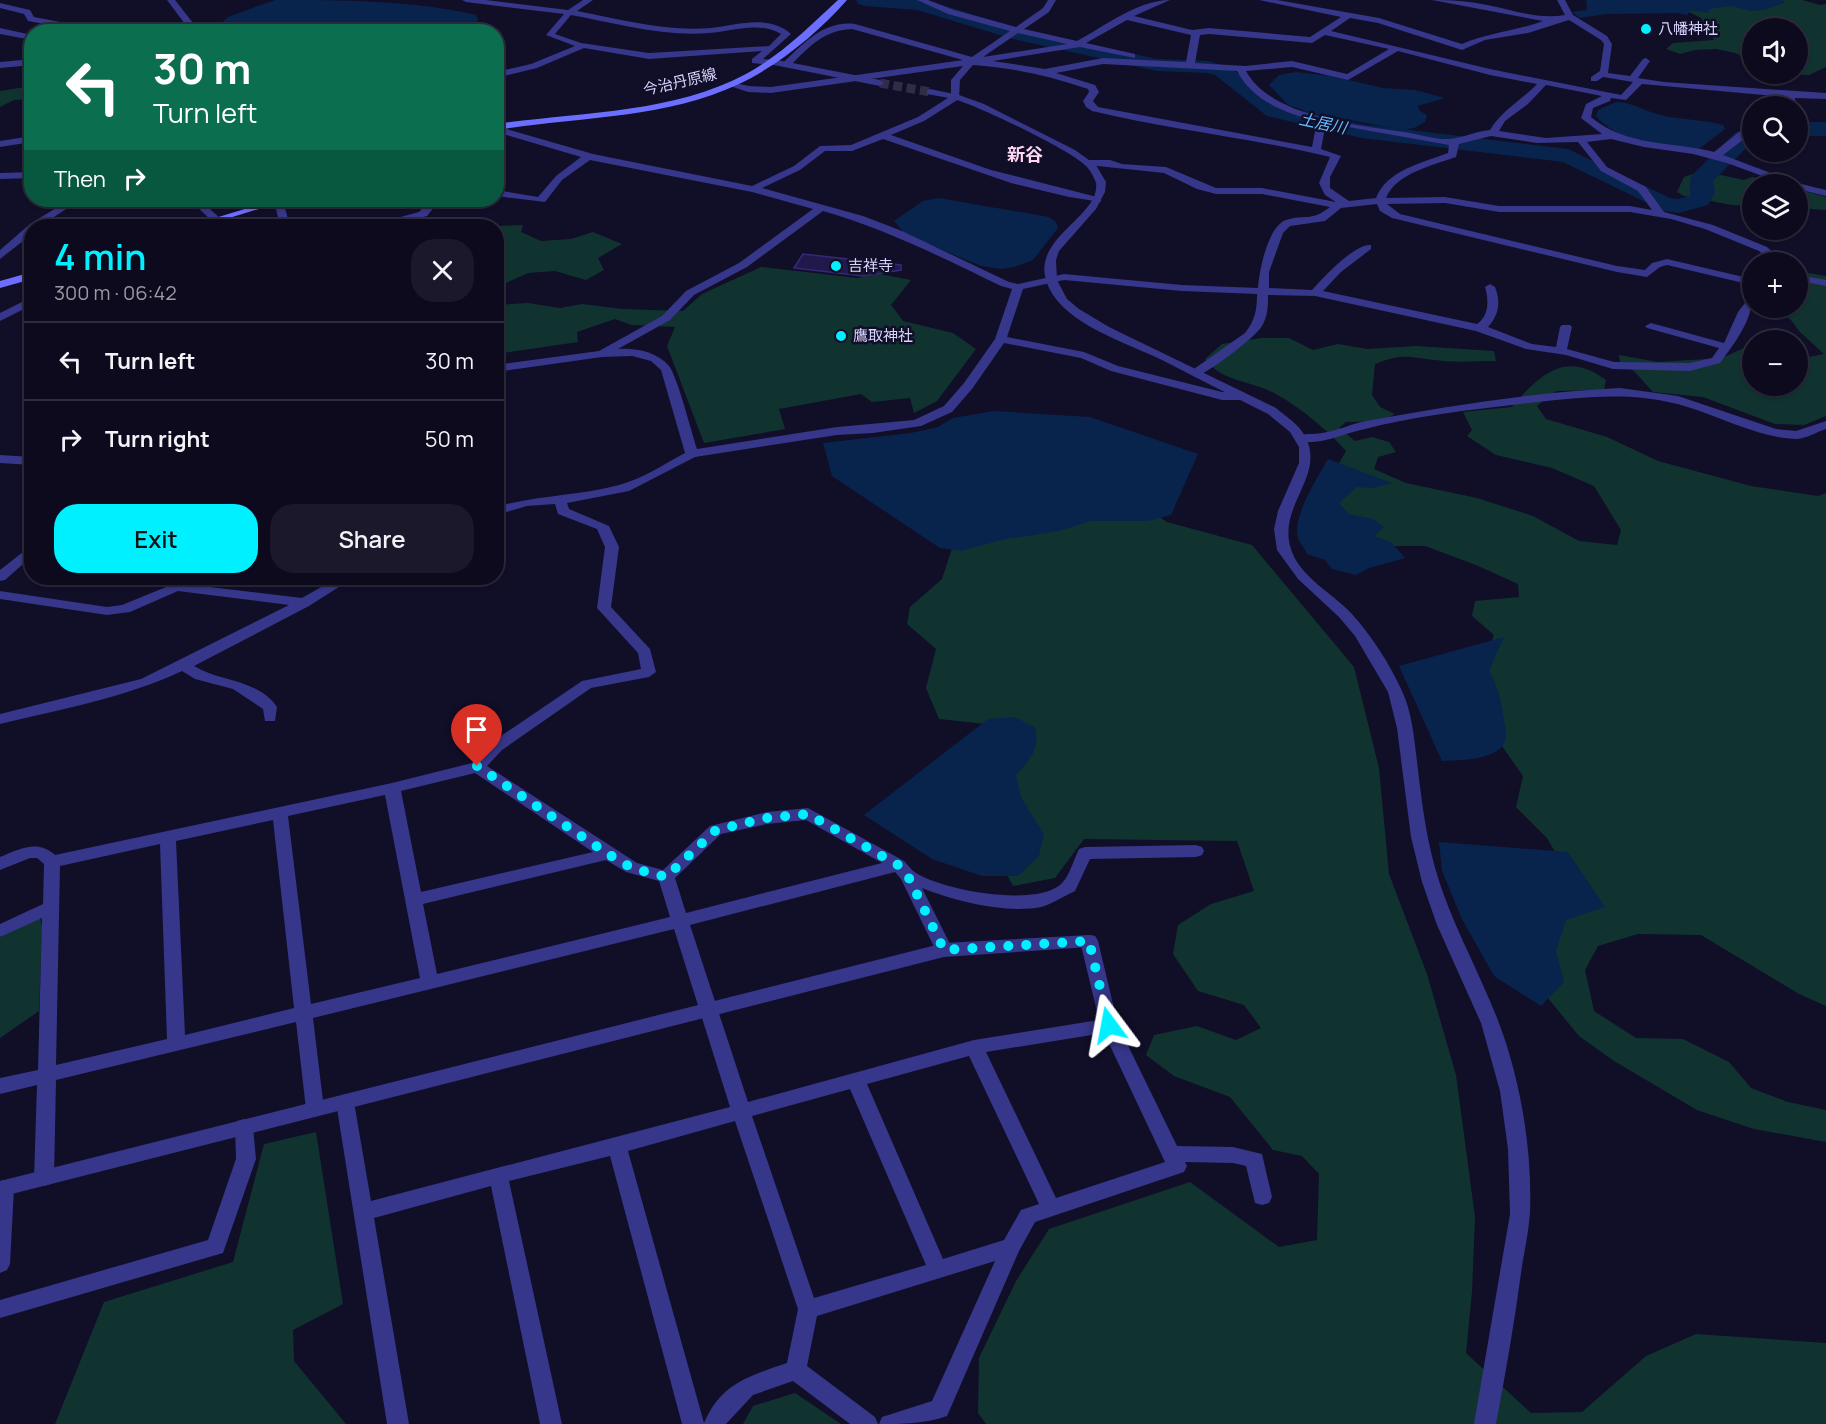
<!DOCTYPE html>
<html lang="en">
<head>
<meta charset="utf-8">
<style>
	:root { --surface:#0d0a1e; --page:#1b182b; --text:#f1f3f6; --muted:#9a9aa4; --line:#2d2b3c; --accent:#01f0ff }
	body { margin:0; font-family:Manrope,"Noto Sans JP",sans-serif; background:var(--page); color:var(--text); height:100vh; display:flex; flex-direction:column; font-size:22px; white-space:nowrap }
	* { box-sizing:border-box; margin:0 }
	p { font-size:20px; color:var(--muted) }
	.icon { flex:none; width:33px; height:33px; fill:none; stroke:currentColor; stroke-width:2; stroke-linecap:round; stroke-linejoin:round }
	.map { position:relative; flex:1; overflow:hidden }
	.details { position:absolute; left:24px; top:219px; width:480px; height:366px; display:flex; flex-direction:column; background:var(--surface); border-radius:24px; box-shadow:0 2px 4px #0004,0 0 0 2px var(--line) }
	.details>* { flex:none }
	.hud { position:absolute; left:24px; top:24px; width:480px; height:183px; border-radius:24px; box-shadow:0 2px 4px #0004,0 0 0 2px var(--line); background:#0b6e4f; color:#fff; overflow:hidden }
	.buttons { position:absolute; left:1742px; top:18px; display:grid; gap:12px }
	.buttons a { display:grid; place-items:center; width:66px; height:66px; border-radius:50%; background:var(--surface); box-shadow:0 2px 4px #0004,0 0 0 2px var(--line); font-size:30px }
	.pin { position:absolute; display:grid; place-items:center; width:51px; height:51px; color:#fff; margin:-62px -26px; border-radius:50% 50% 50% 0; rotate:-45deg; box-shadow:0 0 6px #0007 }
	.pin .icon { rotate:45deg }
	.me { position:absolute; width:66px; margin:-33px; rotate:347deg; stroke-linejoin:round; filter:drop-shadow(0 0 4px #0008) }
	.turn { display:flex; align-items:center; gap:21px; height:126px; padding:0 30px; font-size:27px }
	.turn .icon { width:78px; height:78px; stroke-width:2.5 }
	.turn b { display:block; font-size:42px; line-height:51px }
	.then { display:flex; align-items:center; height:57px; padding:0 30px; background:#0003; gap:12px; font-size:22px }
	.round { display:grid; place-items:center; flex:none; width:63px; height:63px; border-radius:24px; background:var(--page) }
	.head { display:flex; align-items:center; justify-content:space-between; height:102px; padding:0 30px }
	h1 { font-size:36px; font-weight:600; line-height:45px; color:var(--accent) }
	.cta { display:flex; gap:12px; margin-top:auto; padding:12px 30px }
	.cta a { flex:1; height:69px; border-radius:24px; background:var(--accent); color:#111; font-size:24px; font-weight:600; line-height:69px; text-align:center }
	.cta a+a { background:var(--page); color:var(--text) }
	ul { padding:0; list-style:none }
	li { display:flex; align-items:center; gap:18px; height:78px; padding:0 30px; border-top:2px solid var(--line) }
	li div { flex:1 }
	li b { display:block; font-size:22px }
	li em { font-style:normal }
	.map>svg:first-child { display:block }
	.green { fill:#103330 }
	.water { fill:#08244d }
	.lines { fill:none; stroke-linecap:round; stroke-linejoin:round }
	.river { fill:#08244d; fill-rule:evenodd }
	.building { fill:#21194b; stroke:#352978; stroke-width:1.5 }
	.tertiary-tunnel { stroke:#2f2c48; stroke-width:9; stroke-dasharray:9 4.5; stroke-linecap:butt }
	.minor { fill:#36368a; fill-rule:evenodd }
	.tertiary { fill:#36368a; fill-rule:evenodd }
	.secondary { fill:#6c6eff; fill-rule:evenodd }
	.route { stroke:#01f0ff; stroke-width:10; stroke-dasharray:0 18 }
	.poi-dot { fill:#01f0ff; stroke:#110e28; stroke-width:2 }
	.labels { text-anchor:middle; stroke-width:5; stroke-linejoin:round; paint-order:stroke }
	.far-poi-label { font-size:15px; fill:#d8d5ff; stroke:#110e28; text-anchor:start }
	.far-street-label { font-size:15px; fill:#d8d5ff; stroke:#110e28 }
	.far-water-label { font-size:16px; font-style:italic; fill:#63bdff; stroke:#110e28 }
	.far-quarter-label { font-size:18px; font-weight:bold; fill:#ffd7f2; stroke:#110e28 }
</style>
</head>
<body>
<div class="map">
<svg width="1826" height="1424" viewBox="0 0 1826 1424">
	<rect width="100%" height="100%" fill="#110e28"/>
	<g class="green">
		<polygon points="1774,0 1802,0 1820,5 1826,4 1826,67 1809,75 1786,74 1797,74 1797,28 1752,28 1752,61 1735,53 1716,49 1695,50 1680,54 1666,49 1673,43 1714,40 1701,18 1683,9"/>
		<polygon points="31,80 31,99 14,100 0,107 0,91 25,87"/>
		<polygon points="1702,171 1744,180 1752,177 1780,184 1752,184 1752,206 1732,205 1684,196 1677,192 1684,177"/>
		<polygon points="1797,189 1826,197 1826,210 1797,208"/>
		<polygon points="523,225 521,232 541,241 571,239 593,232 622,244 598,258 604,270 586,280 555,271 528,273 497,287 497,229 498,226"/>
		<polygon points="761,267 857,278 880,274 911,280 891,305 903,321 953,333 976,349 937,401 914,413 910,398 872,402 861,394 779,409 785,429 704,443 667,346 675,327 631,325 615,319 577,332 578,342 497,354 496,305 528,303 560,308 582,304 622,309 683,311 702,294"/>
		<polygon points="1797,271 1826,276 1826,416 1804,425 1775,424 1703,397 1653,392 1634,371 1620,362 1619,355 1658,362 1722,358 1746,347 1752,348 1752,386 1797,386 1797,357 1804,358 1824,354 1800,332 1790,319 1765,308 1797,308"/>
		<path d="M1261,338H1289L1313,350L1338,344L1367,349L1416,346L1494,351L1496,361C1476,361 1455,363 1435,360C1406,357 1404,353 1375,364L1372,395L1380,407L1395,414L1382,421L1346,422L1339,428L1355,441L1372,437L1389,442L1396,452L1378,457L1374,469L1406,483L1477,498L1533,516L1579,541L1617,545L1621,530L1594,486L1552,468L1496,455L1467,436L1472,430L1463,412L1512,407C1530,386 1555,357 1586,369C1593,371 1600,376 1606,380L1604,390L1556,391L1537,406L1546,419L1607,437L1658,461L1751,486L1818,496L1826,493V1006L1799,994L1701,935L1638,934L1598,946L1585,970L1594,1011L1636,1038L1683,1039L1729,1062L1751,1088L1788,1102L1826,1110V1142L1754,1129L1697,1110L1614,1061L1579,1036L1538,986L1556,911L1582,898L1547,838L1516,807L1523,776L1497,739L1481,668L1494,635L1472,616L1475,601L1519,597L1518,584L1476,565L1425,546H1388L1343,517L1330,502L1338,465L1346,451C1329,431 1297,405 1274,393C1249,380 1222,382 1205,359L1222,344Z"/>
		<polygon points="1141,505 1167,522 1252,545 1354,667 1379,768 1389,874 1427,974 1456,1075 1475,1217 1472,1292 1466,1353 1531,1413 1582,1412 1646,1356 1696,1334 1826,1343 1826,1424 986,1424 978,1413 979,1358 1016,1281 1049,1229 1190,1182 1279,1247 1317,1240 1319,1174 1302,1156 1273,1150 1230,1097 1174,1076 1146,1055 1154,1035 1197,1026 1236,1040 1261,1028 1244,1005 1198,991 1173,954 1178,925 1211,904 1254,891 1237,841 1084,839 1055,878 1013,886 1002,866 1013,727 939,719 926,688 936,649 907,624 910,607 942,579 955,539"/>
		<polygon points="40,917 42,926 39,1011 0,1038 0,937"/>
		<polygon points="316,1132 343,1304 293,1330 294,1361 346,1424 55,1424 104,1302 233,1262 264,1144"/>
		<polygon points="795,1393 841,1424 743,1424 753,1406"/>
	</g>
	<g class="water">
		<path d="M275,0C342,0 410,0 476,15L478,20L475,27L467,32L226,31L223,22L228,17Z"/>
		<polygon points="1586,0 1781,0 1786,2 1765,10 1751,11 1731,6 1710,9 1708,13 1691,10 1687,15 1677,13 1606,14 1580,18 1572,12 1587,10"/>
		<polygon points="1296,72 1331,76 1383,88 1415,90 1445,98 1418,106 1420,111 1427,115 1425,122 1414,128 1403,130 1312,113 1288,105 1269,85 1279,75"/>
		<path d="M1616,102C1631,102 1643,110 1657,114C1678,120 1701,119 1723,125L1725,129L1699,149C1669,149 1615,141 1596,116L1598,110Z"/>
		<polygon points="939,198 1049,217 1056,222 1058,228 1033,260 1014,267 1001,269 981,266 906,235 894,221 923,201"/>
		<polygon points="994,411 1090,417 1198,454 1171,515 1148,521 1091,521 1059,531 1001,540 962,551 940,548 832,476 823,443 911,433 938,427 953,418"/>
		<path d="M1328,459L1392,483L1374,488L1357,487L1339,503L1349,514L1373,519L1384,527L1374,536L1391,542L1405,558L1369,568L1356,575L1332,569L1325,560L1307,554C1305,549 1300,543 1298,538C1292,516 1318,477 1328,459Z"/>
		<path d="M1504,637L1489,671C1498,687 1502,702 1504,720C1505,726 1507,734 1506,739C1500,761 1459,760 1442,761L1399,666Z"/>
		<path d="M1014,717L1035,727C1040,750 1031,758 1016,775L1021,797L1044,834L1039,856L1018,876H982L932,859L864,815L988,719Z"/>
		<polygon points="1439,842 1568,852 1605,907 1566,920 1556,951 1564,982 1541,1006 1494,976 1462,919 1442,871"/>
	</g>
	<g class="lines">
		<g class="river">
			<polygon points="856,0 926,0 1024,30 1157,59 1208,61 1229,67 1282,106 1361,124 1568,149 1670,198 1678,199 1690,196 1690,179 1693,174 1735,133 1752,125 1752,142 1713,181 1715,192 1708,205 1679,213 1664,211 1563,162 1361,138 1267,116 1215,75 1207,73 1157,71 1013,39 917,10 865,6 858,4"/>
			<rect x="1797" y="122" width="29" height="14"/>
		</g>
	</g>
	<polygon class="building" points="803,254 901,265 901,270 863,276 794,268"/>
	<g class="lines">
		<polyline class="tertiary-tunnel" points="880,83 930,92"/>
		<g class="minor">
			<polygon points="167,0 175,0 200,32 191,32 189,28 179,32 165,32 185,24"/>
			<path d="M462,0H486L568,10L583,0H593L577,11C619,19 667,32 711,28C737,25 769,14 791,34L763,59L775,60V64L772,65L752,63V59L762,51L649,59L584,48L537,68L496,78V72L531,64L575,46L546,35L564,14L466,2ZM571,15C615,23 664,37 709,33C733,31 759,21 781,34L769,46L649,53L581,43L555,34Z"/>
			<path d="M917,0H928L954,10L1016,27L1043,8L1048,0H1056L1049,12L1024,29L1077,41C1105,26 1138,0 1170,0L1134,16L1192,30L1209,28L1310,37L1341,17L1259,0H1277L1379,18L1462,44C1488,33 1516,31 1543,21L1432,0C1451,0 1469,1 1487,5C1513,10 1539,20 1565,15L1557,0H1565L1573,15L1607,36L1612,44L1608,73L1630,76L1643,59L1646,58L1650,61L1638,78L1664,82L1826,93V99L1795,98L1796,106H1788L1786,97L1642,84L1626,100L1611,98L1610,101L1593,108L1591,117C1627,147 1671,141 1714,152L1739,132L1752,126V133L1723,155L1797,183L1826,190V196L1797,189V184H1784L1727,163L1693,154L1644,147L1611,139L1587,142L1607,167L1646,187L1664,212L1713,225L1767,247L1783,262H1772L1759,251L1705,229L1671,219L1630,212H1499L1445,203L1387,204L1400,214L1617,266L1645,270L1652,263L1667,259L1752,279V285L1667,265L1660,267L1647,277L1617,272L1392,218L1380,211L1377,204L1341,208L1325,221L1290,226L1283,233L1269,272V288L1312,290C1323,278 1355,243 1371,245V249L1341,272L1323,291L1477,324C1489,315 1489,301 1485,287L1490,284L1495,287C1501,302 1499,315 1488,327L1532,344L1556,347L1560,327L1562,325H1570L1572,327L1567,349L1614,362L1690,363L1712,358L1719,348L1647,328L1645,326L1651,323L1724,343L1738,312L1748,299L1752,298C1752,321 1734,344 1720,363L1716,364L1690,371L1613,369L1566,355L1526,349L1476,331L1315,296L1268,295C1268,306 1268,316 1262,326C1255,338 1208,373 1195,377L1189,373L1191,371L1245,333C1255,320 1257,310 1257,294L1182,291L1064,280L1023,289L1007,337L1084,352L1118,366L1222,392H1242L1248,396L1242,400H1222L1111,371L1081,358L1004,343L972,389L952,412L921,426L873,433L837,435L695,457L629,491L567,503L569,509L609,526L619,547L611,607L650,649L656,672L649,677L591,688L502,750L487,766L637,863L663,870L710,826L767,812L808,808L904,861C907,864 910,868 913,871C938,890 1040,909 1063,882C1070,874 1074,859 1079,849L1085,847L1196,845L1202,847L1204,851L1202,855L1196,857L1090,859L1075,891C1064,896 1052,904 1041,907C1005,914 955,901 922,888L953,950L950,955L944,957L938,955L901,879L895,872L690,925L748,1102L974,1040L1099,1020L1080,941L1083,936L1089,935L1095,936L1098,941L1118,1025L1177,1146L1233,1147L1262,1154L1272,1197L1269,1203L1262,1205L1255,1203L1246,1166L1233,1163L1185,1162L1187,1166L1184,1172L1035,1222L1019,1251L947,1416C924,1424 903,1424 879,1424L882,1417L932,1401L995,1261L817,1316L807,1366L875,1417L878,1424H850L793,1381L753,1395L726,1424H682L610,1156L509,1181L562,1424H540L491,1186L374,1218L409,1424H387L336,1102L338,1097L345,1094L352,1097L354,1102L371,1201L730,1107L674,929L313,1018L324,1109L322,1114L315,1117L308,1114L306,1109L296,1022L56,1080L54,1178L51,1184L44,1186L37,1184L34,1178L37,1085L0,1094V1078L38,1070L42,918L0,937V924L43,904L44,864L37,858H30L0,870V857C20,849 37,839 55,855L392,783L472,763L492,742L582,681L641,669L638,653L597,608L605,547L597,529L558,514L555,504L527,506L496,515V507C537,495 578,496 619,485C642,479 664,464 685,453L661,370L651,361L632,356L602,357L496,372V365L599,351L662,316L686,291L739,263L813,209L752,192L590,160L562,180L545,202L496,196V190L538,197L556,176L581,157L496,132V126L593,154L752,186L794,166L820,146L851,145L918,117L951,96V80L963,66L771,93L748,92L730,86V82L749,86L771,87L963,60L852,29C823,30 808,48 789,67H783V63C803,44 824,20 855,24L972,57L1010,31L948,14ZM1350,18L1378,23L1462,50L1485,40L1528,33L1569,20L1601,40L1604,44L1600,71L1591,77V81H1597L1603,77L1633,82L1621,95L1490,69L1331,31ZM1127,20L1191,35L1186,62L1103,58L1045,69L993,61L1080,47L1135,58V54L1086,43ZM1018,33L1067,44L983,57ZM1209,34L1312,43L1325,35L1389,49L1347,74L1292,61L1245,66L1195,63L1200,35ZM1398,51L1490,75L1537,84C1522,100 1501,111 1490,130C1476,131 1463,138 1450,139C1435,140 1419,134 1404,132C1358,125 1271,117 1246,71L1292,67L1348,80ZM1103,64L1237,71C1253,101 1285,113 1317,121L1312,147L1098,107L1093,101L1099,92L1095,85L1056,73ZM973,65C1014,68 1050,76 1088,89L1089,92L1083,101L1086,107L1092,111C1171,130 1252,138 1330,157L1319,183L1325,195L1336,202L1262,188H1216L1166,167L1122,164L1110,160H1085V164L1088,165L1164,173L1197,189L1216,194H1262L1330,207C1311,222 1306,214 1286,220C1268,226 1259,271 1258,288L1182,285L1064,274L1018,284L1009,282L902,231L863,216L762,188L800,170L825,151H852L883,139L1011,183L1069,197L1101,202V198L991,170L891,135L924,121L959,99L960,80ZM1546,85L1602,96L1586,104L1581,118L1602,134L1546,138L1499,131L1505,121L1528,104ZM1326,123L1449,145L1448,153C1422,163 1387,170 1376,198L1349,201L1330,188V177L1341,156L1321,149ZM1491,136L1537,143L1578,142L1601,171L1638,191L1652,210L1630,206H1499L1445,197L1386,198C1396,173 1434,165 1456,157L1459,144ZM823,211C886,229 943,258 1001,286L1012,289L995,339L964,383L944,406L914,420L837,427L697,449C692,434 677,375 669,366C657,352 637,348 618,349L670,320L694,295L747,267ZM475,773L593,852L421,892L401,791ZM385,795L420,978L311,1004L288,816ZM273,820L294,1008L185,1035L176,841ZM806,820L882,863L686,913L675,878L721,834L767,824ZM160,844L167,1039L56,1065L60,866ZM606,860L626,872L659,881L670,917L437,974L423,904ZM1104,1033L1165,1162L1056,1198L986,1052ZM969,1056L1039,1204L1021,1210L1004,1240L943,1259L867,1084ZM850,1089L926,1265L814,1298L752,1116ZM735,1121L798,1309L787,1363C749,1376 721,1383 704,1423L628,1151Z"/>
			<polygon points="0,3 30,10 34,17 112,32 90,32 28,21 24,14 0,8"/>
			<polygon points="0,28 32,35 32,40 0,34"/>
			<polygon points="32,59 32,65 0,68 0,62"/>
			<polygon points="32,136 32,142 0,147 0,141"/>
			<polygon points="32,172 32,178 0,179 0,173"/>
			<polygon points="69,200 80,200 40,226 32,226 32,234 0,259 0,250 30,224"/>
			<polygon points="190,200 200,200 222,220 213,222"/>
			<polygon points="274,200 283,201 290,226 280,226"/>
			<polygon points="430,200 440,200 427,216 401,223 397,226 387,226 393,219 419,212"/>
			<polygon points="24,275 32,280 32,290 19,278"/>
			<polygon points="1810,277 1826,280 1826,286 1810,283 1797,286 1797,280"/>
			<polygon points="32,297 32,305 0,321 0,313"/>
			<path d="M1620,388L1678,396L1776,429L1796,431L1826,421V429C1817,432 1805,439 1796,439C1756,438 1712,412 1673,403C1629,392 1582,397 1537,402C1479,409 1418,415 1361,430C1346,433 1308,450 1296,438C1303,432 1313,435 1322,433C1337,431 1351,424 1366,421C1450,406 1534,392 1620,388Z"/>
			<polygon points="0,455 32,457 32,465 0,463"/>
			<polygon points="32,545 32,556 5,580 0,581 0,570"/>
			<path d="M337,578H353L309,606L194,666C220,682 258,679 277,707L275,721H265L263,709L233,689L195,679L182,671C124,698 62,709 0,724V714L141,679L289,605L178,591L130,612L107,615L0,599V591L107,607L122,605L176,583L302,598Z"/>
			<polygon points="244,1119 251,1121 253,1127 256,1159 223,1253 0,1318 0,1300 208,1240 236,1159 235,1127 237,1121"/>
			<polygon points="4,1180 11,1182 14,1188 10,1264 7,1270 0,1273 0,1181"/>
		</g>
		<g class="tertiary">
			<polygon points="772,59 880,80 884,83 880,86 769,64 769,60"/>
			<path d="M930,89L959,95L984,104L1075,150L1096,165L1106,182L1105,192L1096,209L1059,251L1056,260L1057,280L1067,299L1079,309L1109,327L1276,408C1284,415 1295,422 1301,430C1332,473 1276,503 1291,549C1299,576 1332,593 1351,613C1372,636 1389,663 1402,691C1412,712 1414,738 1417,761C1421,796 1425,830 1434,864C1451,927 1486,981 1506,1043C1523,1097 1532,1155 1530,1212C1529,1230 1525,1248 1522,1266C1515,1319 1506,1372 1496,1424H1474L1510,1214L1508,1149L1500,1091L1481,1023L1437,925L1422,882L1411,837L1397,728L1388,692L1355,636L1339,617L1298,579L1277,550L1274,529L1278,511L1299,463V447L1290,432L1268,414C1232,396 1197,378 1162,360C1127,343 1067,325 1049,288C1025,239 1101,218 1096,183C1095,179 1090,170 1087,167C1073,151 976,105 954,99C945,97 936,96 927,94V90Z"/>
			<polygon points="1089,935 1095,936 1098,941 1095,946 1089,947 944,957 0,1197 0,1181 944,943"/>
		</g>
		<g class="secondary">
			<path d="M838,0H847C818,33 779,65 739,84C665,119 576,117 496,130V124C578,112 671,114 746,74C781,55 809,27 838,0Z"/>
			<polygon points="274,200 288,200 203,226 189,226"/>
			<polygon points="32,272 32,279 0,288 0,281"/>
		</g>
	</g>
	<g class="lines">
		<polyline class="route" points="477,766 608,854 632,868 666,877 716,830 767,818 808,814 898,865 908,876 944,950 1089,941 1109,1025"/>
	</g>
	<g class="poi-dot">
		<circle cx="1646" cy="29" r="6"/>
		<circle cx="836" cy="266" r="6"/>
		<circle cx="841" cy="336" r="6"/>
	</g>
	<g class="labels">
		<g class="far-poi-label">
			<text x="1658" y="34">八幡神社</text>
			<text x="848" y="271">吉祥寺</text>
			<text x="853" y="341">鷹取神社</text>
		</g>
		<g class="far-street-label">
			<text transform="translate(680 82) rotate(-13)" y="5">今治丹原線</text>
		</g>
		<g class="far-water-label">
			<text transform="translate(1323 123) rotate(12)" y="6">土居川</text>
		</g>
		<g class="far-quarter-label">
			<text x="1025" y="161">新谷</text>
		</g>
	</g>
</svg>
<div class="buttons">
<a><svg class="icon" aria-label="sound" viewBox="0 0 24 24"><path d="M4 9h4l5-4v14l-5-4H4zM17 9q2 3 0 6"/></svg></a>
<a><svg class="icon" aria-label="search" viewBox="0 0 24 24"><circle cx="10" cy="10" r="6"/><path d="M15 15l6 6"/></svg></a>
<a><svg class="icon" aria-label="layers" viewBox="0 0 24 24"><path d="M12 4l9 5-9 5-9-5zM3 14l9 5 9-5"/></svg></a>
<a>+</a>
<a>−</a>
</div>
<div class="pin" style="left:477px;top:766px;background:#d93025"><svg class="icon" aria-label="arrive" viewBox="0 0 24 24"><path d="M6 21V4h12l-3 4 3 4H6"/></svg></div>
<svg class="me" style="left:1109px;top:1025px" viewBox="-20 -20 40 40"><path d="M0-17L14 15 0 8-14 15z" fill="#01f0ff" stroke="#fff" stroke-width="4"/></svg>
<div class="hud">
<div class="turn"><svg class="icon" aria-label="left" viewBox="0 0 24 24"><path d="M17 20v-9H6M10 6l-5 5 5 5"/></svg><div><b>30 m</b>Turn left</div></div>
<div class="then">Then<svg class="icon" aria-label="right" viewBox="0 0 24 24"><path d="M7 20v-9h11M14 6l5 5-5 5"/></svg></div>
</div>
<section class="details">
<div class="head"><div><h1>4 min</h1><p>300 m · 06:42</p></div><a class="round"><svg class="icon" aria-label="close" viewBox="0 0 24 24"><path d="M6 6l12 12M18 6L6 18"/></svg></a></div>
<ul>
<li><svg class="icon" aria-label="left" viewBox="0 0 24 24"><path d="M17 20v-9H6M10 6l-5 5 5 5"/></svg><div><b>Turn left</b></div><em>30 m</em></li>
<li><svg class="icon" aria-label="right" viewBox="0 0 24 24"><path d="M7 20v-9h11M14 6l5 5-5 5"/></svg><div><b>Turn right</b></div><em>50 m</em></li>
</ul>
<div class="cta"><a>Exit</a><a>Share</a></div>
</section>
</div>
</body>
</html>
